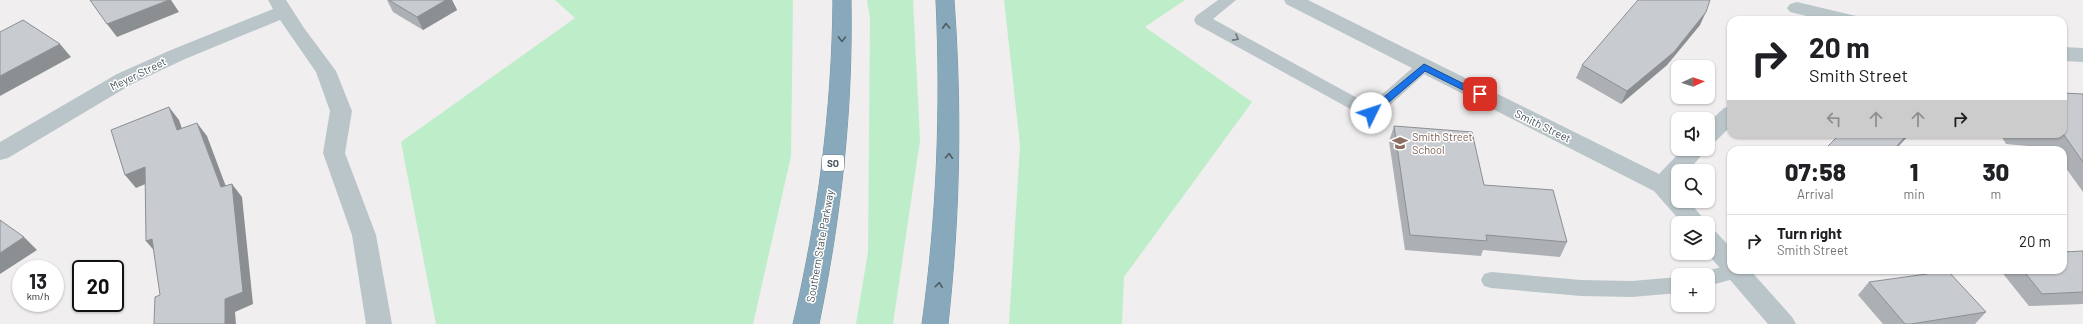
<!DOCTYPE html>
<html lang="en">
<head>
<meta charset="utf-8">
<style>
	:root { --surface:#fff; --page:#f2f2f2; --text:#202124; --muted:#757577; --line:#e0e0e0 }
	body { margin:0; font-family:Barlow,sans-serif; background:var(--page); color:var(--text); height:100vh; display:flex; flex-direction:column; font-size:15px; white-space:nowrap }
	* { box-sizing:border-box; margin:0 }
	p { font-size:13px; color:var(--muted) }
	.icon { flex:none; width:22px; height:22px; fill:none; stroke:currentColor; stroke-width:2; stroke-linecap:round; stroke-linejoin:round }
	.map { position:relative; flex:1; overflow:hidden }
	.side { position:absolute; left:1727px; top:146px; width:340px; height:128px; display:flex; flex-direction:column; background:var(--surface); border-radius:12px; box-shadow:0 1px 3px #0004 }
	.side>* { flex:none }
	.top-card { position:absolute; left:1727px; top:16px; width:340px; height:122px; border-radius:12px; box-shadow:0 1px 3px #0004; background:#fff; color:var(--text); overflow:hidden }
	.needle { width:26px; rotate:87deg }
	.tools { position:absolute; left:1671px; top:60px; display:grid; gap:8px }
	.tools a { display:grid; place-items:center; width:44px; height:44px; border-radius:8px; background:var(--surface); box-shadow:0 1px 3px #0004; font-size:20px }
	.speed { position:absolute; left:12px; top:260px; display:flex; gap:8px; font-size:20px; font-weight:700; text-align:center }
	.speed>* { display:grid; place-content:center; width:52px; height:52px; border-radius:50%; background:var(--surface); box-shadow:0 1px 3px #0004; line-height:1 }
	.speed small { font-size:10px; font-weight:400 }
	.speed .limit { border:2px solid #111; border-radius:6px; background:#fff; color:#111 }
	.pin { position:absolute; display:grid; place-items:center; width:34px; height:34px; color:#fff; margin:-17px; border-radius:8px; box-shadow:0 2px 6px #0006 }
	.me { position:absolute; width:44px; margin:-22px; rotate:49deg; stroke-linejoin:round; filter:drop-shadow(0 0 3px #0008) }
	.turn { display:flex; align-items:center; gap:14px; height:84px; padding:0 16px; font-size:18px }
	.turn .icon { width:52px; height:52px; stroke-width:2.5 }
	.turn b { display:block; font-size:28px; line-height:34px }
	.lanes { display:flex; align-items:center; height:38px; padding:0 16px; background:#0003; justify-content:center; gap:20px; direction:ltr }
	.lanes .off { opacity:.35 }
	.eta { display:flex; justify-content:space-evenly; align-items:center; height:68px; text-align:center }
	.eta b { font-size:24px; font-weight:800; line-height:28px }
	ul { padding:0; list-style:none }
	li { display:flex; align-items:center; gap:12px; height:52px; padding:0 16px; border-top:1px solid var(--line) }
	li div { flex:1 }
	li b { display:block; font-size:15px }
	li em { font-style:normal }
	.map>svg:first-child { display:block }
	.green { fill:#beedc9 }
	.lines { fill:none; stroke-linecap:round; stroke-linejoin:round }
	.motorway-casing { stroke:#7393a6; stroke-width:1 }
	.service { fill:#bac5ca; fill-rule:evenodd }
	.minor { fill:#bac5ca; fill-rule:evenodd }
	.motorway { fill:#88a8bb; fill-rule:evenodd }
	.wall { fill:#acafb3 }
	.shaded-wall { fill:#8c8f92 }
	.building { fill:#c8ccd0; stroke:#8c8f92 }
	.oneway { stroke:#4e5c64 }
	.oneway2 { stroke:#6a767c }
	.route { fill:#1a73e8; stroke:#114b97 }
	.labels { text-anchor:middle; stroke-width:3; stroke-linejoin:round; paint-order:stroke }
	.shield { fill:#fff; stroke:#7e878c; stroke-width:1 }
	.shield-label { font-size:10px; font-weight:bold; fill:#47545a }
	.street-label { font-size:11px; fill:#47545a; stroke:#fff }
	.education-label { font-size:11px; fill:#785e54; stroke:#fff; text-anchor:start }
</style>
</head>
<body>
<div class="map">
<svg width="2083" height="324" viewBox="0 0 2083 324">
	<rect width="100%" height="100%" fill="#f0eeee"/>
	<g class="green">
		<polygon points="555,0 793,0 791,156 753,324 436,324 401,142 575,18"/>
		<polygon points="867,0 913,0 920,140 893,324 856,324 868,252 870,19"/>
		<polygon points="1004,0 1185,0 1145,27 1252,102 1124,277 1122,324 1009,324 1020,145"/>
	</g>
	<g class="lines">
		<defs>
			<g id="motorway">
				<path d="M833,0H851C853,110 841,217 819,324H793C818,217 832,110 833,0Z"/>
				<path d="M936,0H954C962,109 960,216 948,324H922C937,216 941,109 936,0Z"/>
			</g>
		</defs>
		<use href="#motorway" class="motorway-casing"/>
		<g class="service">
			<polygon points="1218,0 1236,0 1213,19 1370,105 1418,63 1424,62 1430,63 1432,67 1377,117 1371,119 1365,117 1196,24 1194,20 1196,16"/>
			<polygon points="1731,265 1731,270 1746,270 1744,276 1708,286 1708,275 1700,275 1701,272"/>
			<polygon points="1491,272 1581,280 1632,281 1678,277 1678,293 1632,297 1581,296 1491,288 1484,286 1481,280 1484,274"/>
		</g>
		<g class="minor">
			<polygon points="268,0 286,0 304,28 336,71 352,111 345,153 376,235 392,324 366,324 352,235 323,153 330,111 316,72 280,20 185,59 132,84 8,158 0,160 0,142 117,74 171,50 273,9"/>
			<polygon points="1284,0 1308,0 1659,174 1683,149 1707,149 1688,171 1678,171 1678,182 1675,185 1678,188 1678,201 1689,201 1707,223 1682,223 1654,191 1286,4"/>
			<polygon points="1797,2 1856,16 1859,20 1823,20 1790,12 1787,8 1790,4"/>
			<polygon points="2063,47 2083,48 2083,62 2063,61"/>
			<polygon points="1731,106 1731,126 1716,141 1708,144 1708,123 1724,108"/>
			<polygon points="1708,229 1716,232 1731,248 1731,270 1750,270 1792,317 1796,324 1768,324 1707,253"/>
		</g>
		<use href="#motorway" class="motorway"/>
	</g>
	<g class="wall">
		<polygon points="387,0 452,0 457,10 423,30 393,12"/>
		<polygon points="1700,25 1667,65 1621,104 1576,78 1582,65"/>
		<polygon points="2083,94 2083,192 2063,164 2063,150 2054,150 2052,148 2006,144 2000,134 2063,134"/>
		<polygon points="1394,126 1484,185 1567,242 1560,257 1483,250 1481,256 1405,250 1389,141"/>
		<polygon points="2083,251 2083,304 2029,306 2000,270 2063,270"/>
		<polygon points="1869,282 1986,312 1975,324 1883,324 1858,295"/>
	</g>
	<g class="shaded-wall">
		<polygon points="169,0 171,0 179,12 117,37 107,24"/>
		<polygon points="446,0 452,0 457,10 423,30 417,17"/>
		<polygon points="1706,12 1700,25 1667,65 1621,104 1627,91"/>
		<polygon points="60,44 71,57 0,96 0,76"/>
		<polygon points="169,107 179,120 187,143 177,130"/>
		<polygon points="197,123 207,136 231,200 221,187"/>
		<polygon points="1908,134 1910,134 1895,150 1893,150"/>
		<polygon points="145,167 155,180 136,188 125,175"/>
		<polygon points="232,184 242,197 253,304 235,312 236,324 225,324 225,299"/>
		<polygon points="24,237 37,250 0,274 0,253"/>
		<polygon points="152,239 157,254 146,241"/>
	</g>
	<g class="building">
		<polygon points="90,0 169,0 107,24"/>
		<polygon points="389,0 446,0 417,17"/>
		<polygon points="1638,0 1710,0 1706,12 1674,52 1627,91 1582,65"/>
		<polygon points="23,20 60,44 0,76 0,32"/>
		<polygon points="2063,93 2083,94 2083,162 2064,135 2051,134 2063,134"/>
		<polygon points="169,107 177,130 197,123 221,187 232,184 243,292 225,299 225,324 154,324 155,297 160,295 152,239 146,241 145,167 125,175 111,130"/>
		<polygon points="1394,126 1472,132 1484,185 1553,190 1567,242 1486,235 1487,241 1410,235"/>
		<polygon points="1840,134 1908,134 1893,150 1824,150"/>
		<polygon points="0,220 24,237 0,253"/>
		<polygon points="2083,251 2083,292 2042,294 2023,270 2063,270 2063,252"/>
		<polygon points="1948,271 1986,312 1911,324 1905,324 1869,282"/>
	</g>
	<defs><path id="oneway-chevron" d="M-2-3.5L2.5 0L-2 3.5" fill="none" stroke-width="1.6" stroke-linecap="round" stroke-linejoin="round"/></defs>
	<g class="oneway">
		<use href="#oneway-chevron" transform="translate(946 26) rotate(-93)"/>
		<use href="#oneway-chevron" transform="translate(842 39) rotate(91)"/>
		<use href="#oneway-chevron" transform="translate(949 156) rotate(-87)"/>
		<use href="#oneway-chevron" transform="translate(939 285) rotate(-84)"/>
	</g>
	<use class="oneway2" href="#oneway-chevron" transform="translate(1236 38) rotate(29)"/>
	<polygon class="route" points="1424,64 1484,94 1483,97 1477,97 1425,71 1374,115 1368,115 1368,110"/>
	<defs>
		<symbol id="school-bare" viewBox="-9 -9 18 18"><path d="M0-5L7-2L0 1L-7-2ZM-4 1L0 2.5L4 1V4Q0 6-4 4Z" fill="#8d6e63" stroke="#fff" stroke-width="2.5" paint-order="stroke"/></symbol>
	</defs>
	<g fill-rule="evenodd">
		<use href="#school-bare" x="1389" y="132" width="22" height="22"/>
	</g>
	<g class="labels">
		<rect class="shield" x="822" y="155" width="22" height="16" rx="3"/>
		<g class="shield-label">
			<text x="833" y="167">SO</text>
		</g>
		<g class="street-label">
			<text transform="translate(138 74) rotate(-26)" y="4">Meyer Street</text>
			<text transform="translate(1543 126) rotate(26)" y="4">Smith Street</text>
			<text transform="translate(820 246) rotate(-80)" y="4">Southern State Parkway</text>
		</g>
		<g class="education-label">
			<text x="1412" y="141">Smith Street<tspan x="1412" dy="13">School</tspan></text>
		</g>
	</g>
</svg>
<div class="tools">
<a><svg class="needle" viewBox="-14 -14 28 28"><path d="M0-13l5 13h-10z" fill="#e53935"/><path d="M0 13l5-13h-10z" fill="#757577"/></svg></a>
<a><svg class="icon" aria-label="sound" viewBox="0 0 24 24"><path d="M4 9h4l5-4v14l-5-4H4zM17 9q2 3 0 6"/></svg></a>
<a><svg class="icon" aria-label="search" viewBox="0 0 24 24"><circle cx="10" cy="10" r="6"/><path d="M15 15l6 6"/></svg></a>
<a><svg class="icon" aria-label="layers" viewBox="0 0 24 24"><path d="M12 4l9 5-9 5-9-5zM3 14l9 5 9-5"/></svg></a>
<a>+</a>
</div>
<div class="speed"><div>13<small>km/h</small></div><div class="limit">20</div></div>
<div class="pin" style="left:1480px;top:94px;background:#d93025"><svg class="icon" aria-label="arrive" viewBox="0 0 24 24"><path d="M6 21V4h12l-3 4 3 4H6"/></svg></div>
<svg class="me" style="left:1371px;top:113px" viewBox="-20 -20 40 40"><circle r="19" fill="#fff"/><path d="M0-13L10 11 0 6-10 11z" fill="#1a73e8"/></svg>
<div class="top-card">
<div class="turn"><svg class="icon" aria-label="right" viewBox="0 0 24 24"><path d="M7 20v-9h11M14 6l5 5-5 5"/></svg><div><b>20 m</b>Smith Street</div></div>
<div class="lanes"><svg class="icon off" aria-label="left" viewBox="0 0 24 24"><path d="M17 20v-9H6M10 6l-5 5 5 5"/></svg><svg class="icon off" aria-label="ahead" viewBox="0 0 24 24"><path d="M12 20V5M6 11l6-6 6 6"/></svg><svg class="icon off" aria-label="ahead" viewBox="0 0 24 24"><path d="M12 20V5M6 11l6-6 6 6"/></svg><svg class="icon" aria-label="right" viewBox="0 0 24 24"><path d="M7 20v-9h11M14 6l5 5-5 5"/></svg></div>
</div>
<section class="side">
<div class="eta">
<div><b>07:58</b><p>Arrival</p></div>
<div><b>1</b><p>min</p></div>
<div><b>30</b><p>m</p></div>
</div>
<ul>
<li><svg class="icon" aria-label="right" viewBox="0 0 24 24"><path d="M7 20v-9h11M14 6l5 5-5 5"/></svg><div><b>Turn right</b><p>Smith Street</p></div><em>20 m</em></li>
</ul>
</section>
</div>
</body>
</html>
